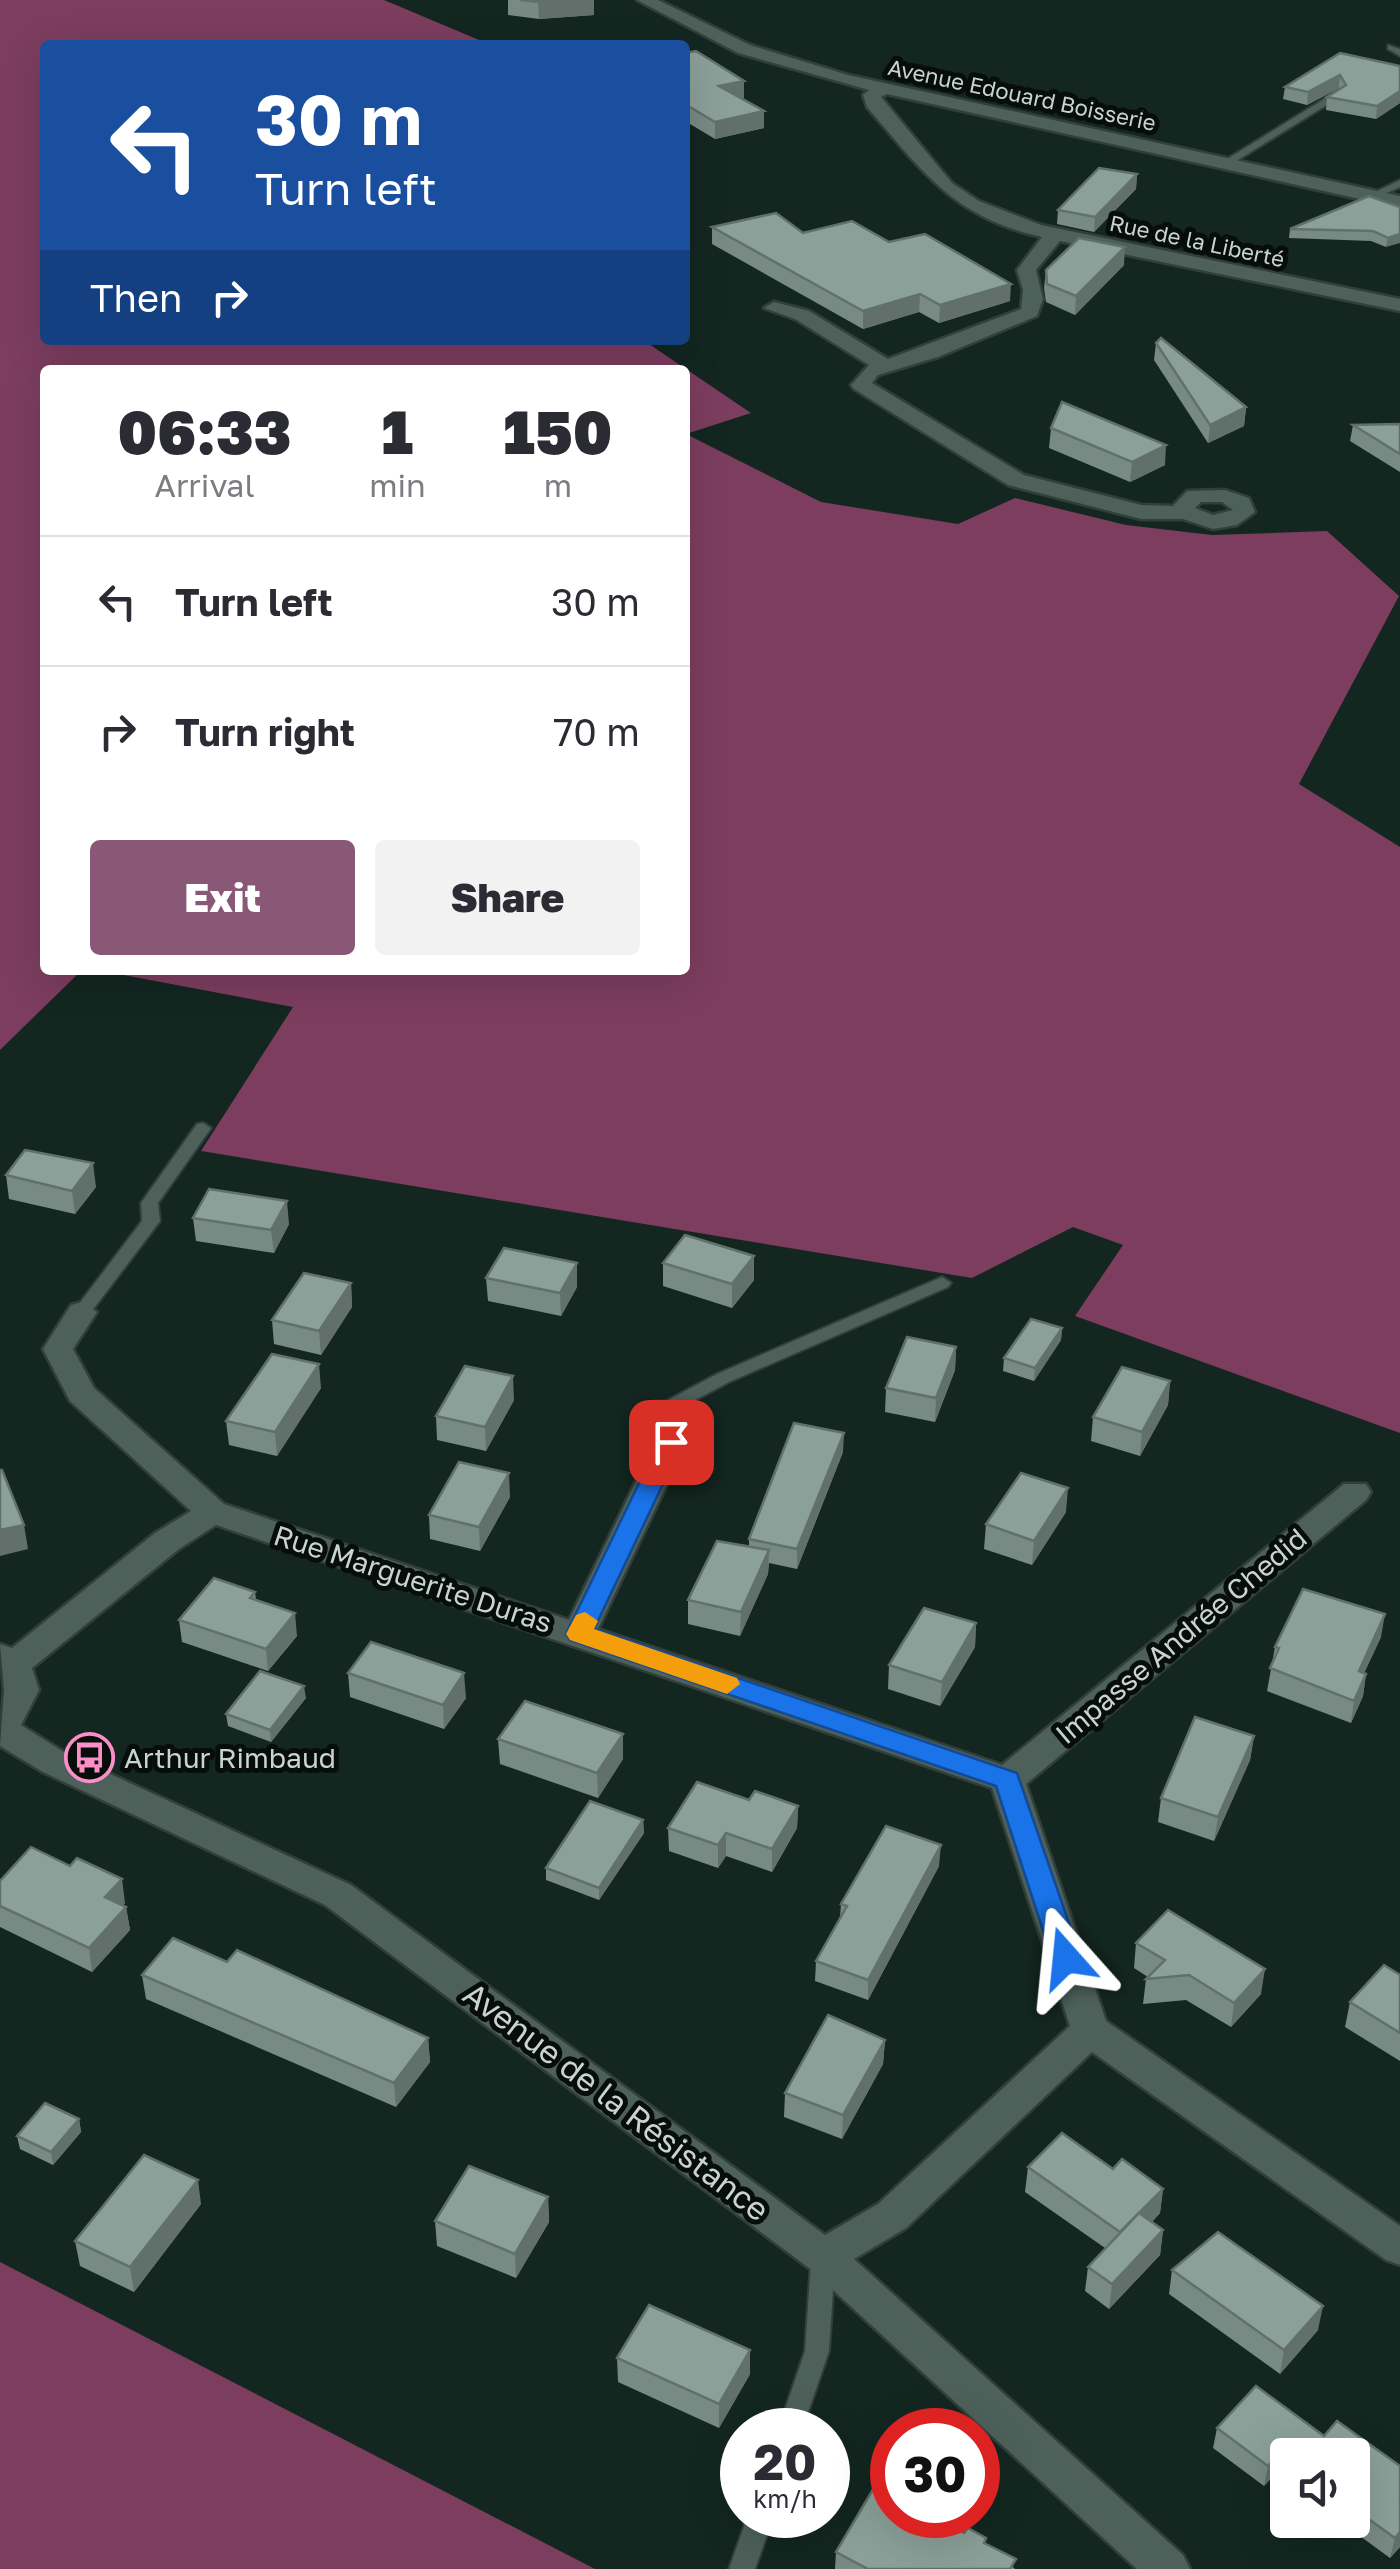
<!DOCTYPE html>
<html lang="en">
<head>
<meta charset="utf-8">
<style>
	:root { --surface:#fff; --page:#f2f2f3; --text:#2b2b33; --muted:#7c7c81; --line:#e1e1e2; --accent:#885876 }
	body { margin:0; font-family:"Golos Text",sans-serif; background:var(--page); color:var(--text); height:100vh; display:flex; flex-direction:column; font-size:38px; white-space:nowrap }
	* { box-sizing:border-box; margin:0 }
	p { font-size:32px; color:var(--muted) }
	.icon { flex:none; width:55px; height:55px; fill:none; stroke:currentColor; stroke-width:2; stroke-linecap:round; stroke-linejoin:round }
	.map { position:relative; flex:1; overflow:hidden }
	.drawer { position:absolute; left:40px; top:365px; width:650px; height:610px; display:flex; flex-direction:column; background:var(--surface); border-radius:10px; box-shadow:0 10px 40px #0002 }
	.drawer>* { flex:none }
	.top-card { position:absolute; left:40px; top:40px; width:650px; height:305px; border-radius:10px; box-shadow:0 10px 40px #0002; background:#1a4fa0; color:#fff; overflow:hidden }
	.controls { position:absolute; left:1270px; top:2438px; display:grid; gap:20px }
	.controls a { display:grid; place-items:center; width:100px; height:100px; border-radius:10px; background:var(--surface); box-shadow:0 10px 40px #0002; font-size:50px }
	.speed { position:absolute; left:720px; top:2408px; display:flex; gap:20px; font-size:50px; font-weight:700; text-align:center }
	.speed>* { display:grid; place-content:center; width:130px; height:130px; border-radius:50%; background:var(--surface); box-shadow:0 10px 40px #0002; line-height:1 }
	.speed small { font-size:25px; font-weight:400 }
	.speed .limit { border:15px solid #d22; background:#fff; color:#111 }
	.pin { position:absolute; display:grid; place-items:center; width:85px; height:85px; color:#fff; margin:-42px; border-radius:20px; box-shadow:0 5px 15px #0006 }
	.me { position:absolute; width:110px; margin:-55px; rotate:342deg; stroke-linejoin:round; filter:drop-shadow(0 0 8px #0008) }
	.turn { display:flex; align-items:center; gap:35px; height:210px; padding:0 50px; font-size:45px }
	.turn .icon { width:130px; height:130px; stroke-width:2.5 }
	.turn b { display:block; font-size:70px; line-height:85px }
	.then { display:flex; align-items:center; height:95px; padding:0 50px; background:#0003; gap:20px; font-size:38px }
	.eta { display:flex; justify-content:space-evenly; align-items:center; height:170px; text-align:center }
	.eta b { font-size:60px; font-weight:800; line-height:70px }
	.button { display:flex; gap:20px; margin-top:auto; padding:20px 50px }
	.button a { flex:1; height:115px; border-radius:10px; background:var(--accent); color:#fff; font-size:40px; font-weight:800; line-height:115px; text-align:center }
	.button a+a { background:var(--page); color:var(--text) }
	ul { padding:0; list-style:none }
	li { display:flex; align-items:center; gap:30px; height:130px; padding:0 50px; border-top:2px solid var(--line) }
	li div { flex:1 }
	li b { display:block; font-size:38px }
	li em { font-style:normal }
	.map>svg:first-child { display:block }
	.forest { fill:#7c3d5f }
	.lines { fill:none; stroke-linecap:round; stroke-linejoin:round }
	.lane-casing { stroke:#313e3a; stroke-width:4 }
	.street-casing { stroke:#313e3a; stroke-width:5 }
	.lane { fill:#4d605a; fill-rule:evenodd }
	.street { fill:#4d605a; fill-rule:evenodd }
	.wall { fill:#788a84 }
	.shaded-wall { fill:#61706b }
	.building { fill:#8ba099; stroke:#61706b; stroke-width:2.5 }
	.route { fill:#1a73e8; stroke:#114b97; stroke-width:2.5 }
	.slow { fill:#f59e0b }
	.labels { text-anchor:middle; stroke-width:10; stroke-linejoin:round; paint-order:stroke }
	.far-street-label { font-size:22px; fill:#c9d4d0; stroke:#060d0a }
	.street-label { font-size:28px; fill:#c9d4d0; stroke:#060d0a }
	.poi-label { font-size:28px; fill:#c9d4d0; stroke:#060d0a; text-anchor:start }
	.near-street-label { font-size:32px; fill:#c9d4d0; stroke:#060d0a }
</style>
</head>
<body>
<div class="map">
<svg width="1400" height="2569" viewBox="0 0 1400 2569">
	<rect width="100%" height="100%" fill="#132620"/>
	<g class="forest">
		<polygon points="0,0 384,0 491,45 45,45 45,340 643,340 751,413 686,434 821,502 958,524 1015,498 1126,525 1212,535 1327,531 1399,596 1299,784 1400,847 1400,1433 1075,1316 1123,1245 1073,1227 972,1278 201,1151 293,1007 97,970 685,970 685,370 45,370 45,970 82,970 0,1050"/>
		<polygon points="0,2262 595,2569 0,2569"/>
	</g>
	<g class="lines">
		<defs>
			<g id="lane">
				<polygon points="1388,45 1400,49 1400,56 1388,49"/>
				<polygon points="1337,91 1342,94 1341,96 1233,163 1224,161"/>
				<polygon points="1400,180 1400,187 1378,197 1369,195"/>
				<polygon points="203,1123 211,1128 158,1203 160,1221 88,1316 76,1316 73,1312 76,1308 142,1221 141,1203 197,1124"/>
				<polygon points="942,1277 951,1283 948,1287 729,1382 671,1413 659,1413 656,1409 659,1405 717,1374"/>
				<polygon points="823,2250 831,2253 835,2260 829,2351 802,2430 778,2430 805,2351 811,2260 815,2253"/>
				<polygon points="748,2515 774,2515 755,2569 729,2569"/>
			</g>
			<g id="street">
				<path d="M637,0H658L750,45L848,75L1400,196V208L887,94L881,97L952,183L979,201L1041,225L1400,299V311L1060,241L1036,270L1043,299L1037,316L938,357L878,375L872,383L1024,475L1141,505L1173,506L1187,491L1225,490L1249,498L1255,512L1237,525L1213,529L1183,519H1141L1008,485L854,389L851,385L869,365L795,319L764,308L774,302L809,311L888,359L1021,309L1023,290L1017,270L1042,237C954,218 922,171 867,107L863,95L869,90L738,53ZM1201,502H1222L1233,510L1213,515L1195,508Z"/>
				<path d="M82,1302L97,1312L73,1349L94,1388L224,1504L569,1620L655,1442L649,1409L654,1402H676L687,1442L598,1629L1002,1765L1344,1484H1366L1371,1492L1366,1500L1026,1784L1106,2021L1400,2226V2265L1386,2260L1092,2052L906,2228L854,2259L1183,2555L1190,2569H1137L809,2268L325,1905L43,1772L0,1746L4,1690L0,1644L12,1648L155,1533L191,1511L70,1401L43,1349L71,1305ZM216,1525L992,1788L1070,2026L878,2204L825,2235L351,1885L67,1754L21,1725L39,1690L32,1668L179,1549Z"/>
			</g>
		</defs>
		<use href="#lane" class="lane-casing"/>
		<use href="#street" class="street-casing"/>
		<use href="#lane" class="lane"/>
		<use href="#street" class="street"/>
	</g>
	<g class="wall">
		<polygon points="508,0 594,0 594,15 539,19 508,15"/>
		<polygon points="685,53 744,98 741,98 764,128 715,139 685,121"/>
		<polygon points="1340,53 1400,66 1400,103 1376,119 1326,110 1327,97 1340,89 1339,88 1307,105 1283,99 1285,87"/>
		<polygon points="1137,174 1136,189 1094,232 1057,224 1058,210"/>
		<polygon points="1400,207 1386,247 1371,241 1289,238 1290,229"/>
		<polygon points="712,227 803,233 889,242 1010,301 939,323 919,312 863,329 712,244"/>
		<polygon points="1124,265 1075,315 1046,302 1044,288 1046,270"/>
		<polygon points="1156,343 1246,407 1244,426 1208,443 1154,360"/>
		<polygon points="1400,424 1400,472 1350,441 1353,425"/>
		<polygon points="1051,428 1165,465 1130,482 1049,448"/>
		<polygon points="6,1175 96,1187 75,1214 9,1199"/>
		<polygon points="193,1218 289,1224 274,1253 196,1241"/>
		<polygon points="663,1263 754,1280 732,1308 663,1286"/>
		<polygon points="486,1278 577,1287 561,1316 488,1301"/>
		<polygon points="351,1283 352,1307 321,1355 274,1344 272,1320"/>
		<polygon points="1062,1328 1061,1340 1034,1381 1003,1371 1004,1358"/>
		<polygon points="956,1347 955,1370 935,1422 885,1412 886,1388"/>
		<polygon points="1170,1381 1168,1405 1140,1456 1091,1441 1093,1417"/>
		<polygon points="321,1388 277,1456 229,1445 226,1421"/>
		<polygon points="514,1400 486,1451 437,1440 436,1416"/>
		<polygon points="843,1452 797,1569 769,1563 768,1574 740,1636 688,1624 688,1600 749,1547 749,1539"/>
		<polygon points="510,1497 480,1551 430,1539 429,1515"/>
		<polygon points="1066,1512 1032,1565 984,1549 986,1524"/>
		<polygon points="255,1592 256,1600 297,1636 268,1671 182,1642 179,1620"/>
		<polygon points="976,1623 975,1647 940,1706 888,1689 889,1665"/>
		<polygon points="1381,1637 1364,1673 1366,1674 1363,1696 1351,1723 1267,1691 1275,1647"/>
		<polygon points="348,1673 466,1698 444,1729 350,1697"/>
		<polygon points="306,1698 271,1742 228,1726 226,1714"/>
		<polygon points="623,1734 623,1759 598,1798 500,1764 498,1739"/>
		<polygon points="1254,1736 1250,1760 1214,1841 1158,1822 1161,1798"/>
		<polygon points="798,1806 797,1828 772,1872 726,1856 718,1868 669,1851 668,1828"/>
		<polygon points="643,1820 644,1833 599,1900 546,1880 546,1868"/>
		<polygon points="939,1866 868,2000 815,1981 816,1961 840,1917 841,1904"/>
		<polygon points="0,1881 125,1903 123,1905 126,1907 130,1930 92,1972 0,1927"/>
		<polygon points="1136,1943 1261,1994 1231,2027 1186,2000 1143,2004 1146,1979 1148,1977 1134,1968"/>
		<polygon points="227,1962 428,2038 430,2062 396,2107 146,1999 142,1975"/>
		<polygon points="1400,1975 1400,2061 1345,2027 1350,2002"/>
		<polygon points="885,2040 883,2064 842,2139 784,2117 785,2093"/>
		<polygon points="79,2119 81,2132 53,2165 20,2149 17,2136"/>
		<polygon points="1028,2167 1113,2169 1163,2189 1160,2213 1152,2222 1163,2230 1160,2255 1109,2309 1085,2291 1088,2267 1105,2248 1025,2192"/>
		<polygon points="548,2197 549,2222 516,2278 437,2246 435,2221"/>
		<polygon points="201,2204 134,2292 80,2266 75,2241"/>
		<polygon points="1172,2270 1318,2330 1280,2374 1169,2294"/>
		<polygon points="750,2350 750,2374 719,2428 618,2382 617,2358"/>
		<polygon points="1217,2428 1324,2436 1400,2466 1400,2547 1390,2558 1338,2520 1352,2520 1352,2455 1288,2455 1288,2483 1275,2474 1264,2486 1213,2448"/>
		<polygon points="964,2533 986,2538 985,2543 1015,2569 835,2569 836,2552"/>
	</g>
	<g class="shaded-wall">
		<polygon points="571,0 594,0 594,15 539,19 538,2"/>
		<polygon points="1340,75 1339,88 1307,105 1308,92"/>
		<polygon points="744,81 744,98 719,102 719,86"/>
		<polygon points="1400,91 1400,103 1376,119 1377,106"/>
		<polygon points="764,111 764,128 715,139 715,122"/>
		<polygon points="1137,174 1136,189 1094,232 1095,217"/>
		<polygon points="1400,234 1400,243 1386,247 1388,238"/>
		<polygon points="1125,247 1124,265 1075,315 1076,296"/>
		<polygon points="1011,284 1010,301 939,323 940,305"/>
		<polygon points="920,294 919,312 863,329 863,311"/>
		<polygon points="1246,407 1244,426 1208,443 1210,425"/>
		<polygon points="1166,445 1165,465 1130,482 1132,462"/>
		<polygon points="93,1163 96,1187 75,1214 72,1191"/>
		<polygon points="287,1201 289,1224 274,1253 271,1230"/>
		<polygon points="754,1256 754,1280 732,1308 732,1284"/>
		<polygon points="577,1263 577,1287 561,1316 560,1293"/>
		<polygon points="351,1283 352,1307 321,1355 319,1331"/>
		<polygon points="1062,1328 1061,1340 1034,1381 1035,1368"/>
		<polygon points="956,1347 955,1370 935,1422 936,1398"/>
		<polygon points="319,1364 321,1388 277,1456 275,1432"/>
		<polygon points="513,1376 514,1400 486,1451 485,1427"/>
		<polygon points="1170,1381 1168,1405 1140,1456 1142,1432"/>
		<polygon points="844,1433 843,1452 797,1569 797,1549"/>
		<polygon points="509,1473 510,1497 480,1551 479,1527"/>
		<polygon points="1068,1488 1066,1512 1032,1565 1034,1541"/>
		<polygon points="24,1525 28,1549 0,1556 0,1530"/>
		<polygon points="769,1550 768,1574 740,1636 741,1612"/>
		<polygon points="295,1613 297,1636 268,1671 266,1649"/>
		<polygon points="1385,1614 1381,1637 1355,1693 1359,1671"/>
		<polygon points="976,1623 975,1647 940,1706 942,1682"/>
		<polygon points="464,1673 466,1698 444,1729 443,1705"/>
		<polygon points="1366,1674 1363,1696 1351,1723 1354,1701"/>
		<polygon points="304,1686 306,1698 271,1742 270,1730"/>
		<polygon points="623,1734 623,1759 598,1798 597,1773"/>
		<polygon points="1254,1736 1250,1760 1214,1841 1218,1817"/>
		<polygon points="798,1806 797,1828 772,1872 772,1849"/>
		<polygon points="643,1820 644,1833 599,1900 599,1888"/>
		<polygon points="726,1833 726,1856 718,1868 718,1845"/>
		<polygon points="941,1845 939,1866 868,2000 868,1980"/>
		<polygon points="122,1879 125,1903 109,1920 105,1897"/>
		<polygon points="126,1907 130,1930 92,1972 89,1948"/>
		<polygon points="1265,1969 1261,1994 1231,2027 1234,2003"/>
		<polygon points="428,2038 430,2062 396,2107 394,2083"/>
		<polygon points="885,2040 883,2064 842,2139 843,2115"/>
		<polygon points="79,2119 81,2132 53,2165 51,2152"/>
		<polygon points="198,2180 201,2204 134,2292 130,2267"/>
		<polygon points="1163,2189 1160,2213 1117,2257 1120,2232"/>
		<polygon points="548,2197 549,2222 516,2278 515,2254"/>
		<polygon points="1163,2230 1160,2255 1109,2309 1112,2284"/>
		<polygon points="1323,2306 1318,2330 1280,2374 1284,2350"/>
		<polygon points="750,2350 750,2374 719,2428 719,2404"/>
		<polygon points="1279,2454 1275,2474 1264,2486 1268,2466"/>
		<polygon points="1400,2532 1400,2547 1390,2558 1395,2538"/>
	</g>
	<g class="building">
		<polygon points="520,0 571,0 538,2"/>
		<polygon points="696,51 744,81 719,86 764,111 715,122 685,104 685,53"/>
		<polygon points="1340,53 1400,66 1400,91 1377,106 1327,97 1346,85 1340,75 1308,92 1285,87"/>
		<polygon points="1099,168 1137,174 1095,217 1058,210"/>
		<polygon points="1369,196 1400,207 1400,234 1388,238 1373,231 1290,229"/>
		<polygon points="776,213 803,233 852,221 889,242 925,234 1011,284 940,305 920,294 863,311 712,227"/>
		<polygon points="1079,238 1125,247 1076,296 1047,284 1046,270"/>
		<polygon points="1161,338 1246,407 1210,425 1156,343"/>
		<polygon points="1062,402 1166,445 1132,462 1051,428"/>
		<polygon points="1400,424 1400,454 1353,425"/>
		<polygon points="25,1150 93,1163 72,1191 6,1175"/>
		<polygon points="209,1189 287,1201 271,1230 193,1218"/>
		<polygon points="685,1235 754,1256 732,1284 663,1263"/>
		<polygon points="504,1248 577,1263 560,1293 486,1278"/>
		<polygon points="304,1273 351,1283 319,1331 272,1320"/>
		<polygon points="1031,1319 1062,1328 1035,1368 1004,1358"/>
		<polygon points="907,1337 956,1347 936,1398 886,1388"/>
		<polygon points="272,1354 319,1364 275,1432 226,1421"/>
		<polygon points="465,1366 513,1376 485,1427 436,1416"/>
		<polygon points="1122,1367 1170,1381 1142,1432 1093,1417"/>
		<polygon points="794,1423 844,1433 797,1549 749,1539"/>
		<polygon points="459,1462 509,1473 479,1527 429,1515"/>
		<polygon points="0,1470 2,1470 24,1525 0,1530"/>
		<polygon points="1021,1473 1068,1488 1034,1541 986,1524"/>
		<polygon points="717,1541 769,1550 741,1612 688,1600"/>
		<polygon points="214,1578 255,1592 250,1598 295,1613 266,1649 179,1620"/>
		<polygon points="1303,1589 1385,1614 1359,1671 1366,1674 1354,1701 1270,1668 1279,1648 1275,1647"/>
		<polygon points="924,1608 976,1623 942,1682 889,1665"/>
		<polygon points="371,1642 464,1673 443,1705 348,1673"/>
		<polygon points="260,1671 304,1686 270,1730 226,1714"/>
		<polygon points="525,1701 623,1734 597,1773 498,1739"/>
		<polygon points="1195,1717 1254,1736 1218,1817 1161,1798"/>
		<polygon points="697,1782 749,1800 755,1791 798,1806 772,1849 726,1833 718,1845 668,1828"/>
		<polygon points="590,1801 643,1820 599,1888 546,1868"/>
		<polygon points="886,1826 941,1845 868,1980 816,1961 847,1906 841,1904"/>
		<polygon points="31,1847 70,1866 77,1858 122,1879 105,1897 126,1907 89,1948 0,1906 0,1881"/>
		<polygon points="1168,1910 1265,1969 1234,2003 1189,1975 1146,1979 1165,1960 1136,1943"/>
		<polygon points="173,1938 227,1962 237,1950 428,2038 394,2083 142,1975"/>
		<polygon points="1384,1965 1400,1975 1400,2033 1350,2002"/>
		<polygon points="828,2015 885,2040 843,2115 785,2093"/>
		<polygon points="45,2103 79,2119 51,2152 17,2136"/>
		<polygon points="1062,2133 1113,2169 1122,2159 1163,2189 1120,2232 1028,2167"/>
		<polygon points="144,2155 198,2180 130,2267 75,2241"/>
		<polygon points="469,2166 548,2197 515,2254 435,2221"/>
		<polygon points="1139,2213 1163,2230 1112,2284 1088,2267"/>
		<polygon points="1218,2232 1323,2306 1284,2350 1172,2270"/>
		<polygon points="649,2305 750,2350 719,2404 617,2358"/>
		<polygon points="1256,2386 1324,2436 1337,2421 1400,2466 1400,2532 1395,2538 1352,2507 1352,2455 1288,2455 1288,2460 1279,2454 1268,2466 1217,2428"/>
		<polygon points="875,2486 892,2495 892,2515 930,2515 964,2533 968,2528 986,2538 984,2543 1016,2559 1010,2569 868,2569 836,2552"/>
	</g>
	<polygon class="route" points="671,1434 683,1442 594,1629 1017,1773 1081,1958 1076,1966 1057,1966 1052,1958 996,1786 570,1640 566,1634 659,1442"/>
	<polygon class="slow" points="585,1612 598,1621 594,1629 737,1678 740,1684 727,1694 570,1640 566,1634 576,1615"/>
	<defs>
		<symbol id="bus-ring" viewBox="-11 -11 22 22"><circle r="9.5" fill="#060d0a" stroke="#fa8fc7" stroke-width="1.5"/><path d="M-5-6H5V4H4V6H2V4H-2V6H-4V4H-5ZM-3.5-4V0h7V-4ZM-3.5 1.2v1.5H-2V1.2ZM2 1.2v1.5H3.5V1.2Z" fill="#fa8fc7"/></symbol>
	</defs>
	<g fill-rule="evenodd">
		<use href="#bus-ring" x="62" y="1730" width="55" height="55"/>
	</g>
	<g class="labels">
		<g class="far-street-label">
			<text transform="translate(1022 95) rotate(12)" y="8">Avenue Edouard Boisserie</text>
			<text transform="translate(1197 241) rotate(12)" y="8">Rue de la Liberté</text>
		</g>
		<g class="street-label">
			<text transform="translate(413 1579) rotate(18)" y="10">Rue Marguerite Duras</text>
			<text transform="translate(1181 1636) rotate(-40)" y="10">Impasse Andrée Chedid</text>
		</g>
		<g class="poi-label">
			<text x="124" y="1768">Arthur Rimbaud</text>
		</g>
		<g class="near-street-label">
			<text transform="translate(616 2102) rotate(37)" y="11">Avenue de la Résistance</text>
		</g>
	</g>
</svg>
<div class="controls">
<a><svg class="icon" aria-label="sound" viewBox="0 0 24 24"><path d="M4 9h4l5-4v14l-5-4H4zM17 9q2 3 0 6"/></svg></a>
</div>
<div class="speed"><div>20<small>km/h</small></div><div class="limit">30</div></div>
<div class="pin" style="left:671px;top:1442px;background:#d93025"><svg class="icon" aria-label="arrive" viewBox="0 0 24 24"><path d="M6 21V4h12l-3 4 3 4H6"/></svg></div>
<svg class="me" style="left:1066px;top:1958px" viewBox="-20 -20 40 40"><path d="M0-17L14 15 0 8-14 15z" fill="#1a73e8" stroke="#fff" stroke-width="4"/></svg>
<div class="top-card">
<div class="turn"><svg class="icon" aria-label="left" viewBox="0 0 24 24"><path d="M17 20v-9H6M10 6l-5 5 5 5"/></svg><div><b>30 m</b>Turn left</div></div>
<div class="then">Then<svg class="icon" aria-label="right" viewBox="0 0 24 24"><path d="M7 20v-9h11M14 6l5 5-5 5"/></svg></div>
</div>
<section class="drawer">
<div class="eta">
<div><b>06:33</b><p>Arrival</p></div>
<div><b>1</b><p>min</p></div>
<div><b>150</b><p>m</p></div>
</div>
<ul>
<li><svg class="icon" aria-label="left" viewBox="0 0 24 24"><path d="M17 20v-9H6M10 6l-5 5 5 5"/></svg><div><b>Turn left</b></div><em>30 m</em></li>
<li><svg class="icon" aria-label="right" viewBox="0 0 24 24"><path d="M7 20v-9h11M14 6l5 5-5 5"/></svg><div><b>Turn right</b></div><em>70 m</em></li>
</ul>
<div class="button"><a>Exit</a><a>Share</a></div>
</section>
</div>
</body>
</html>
